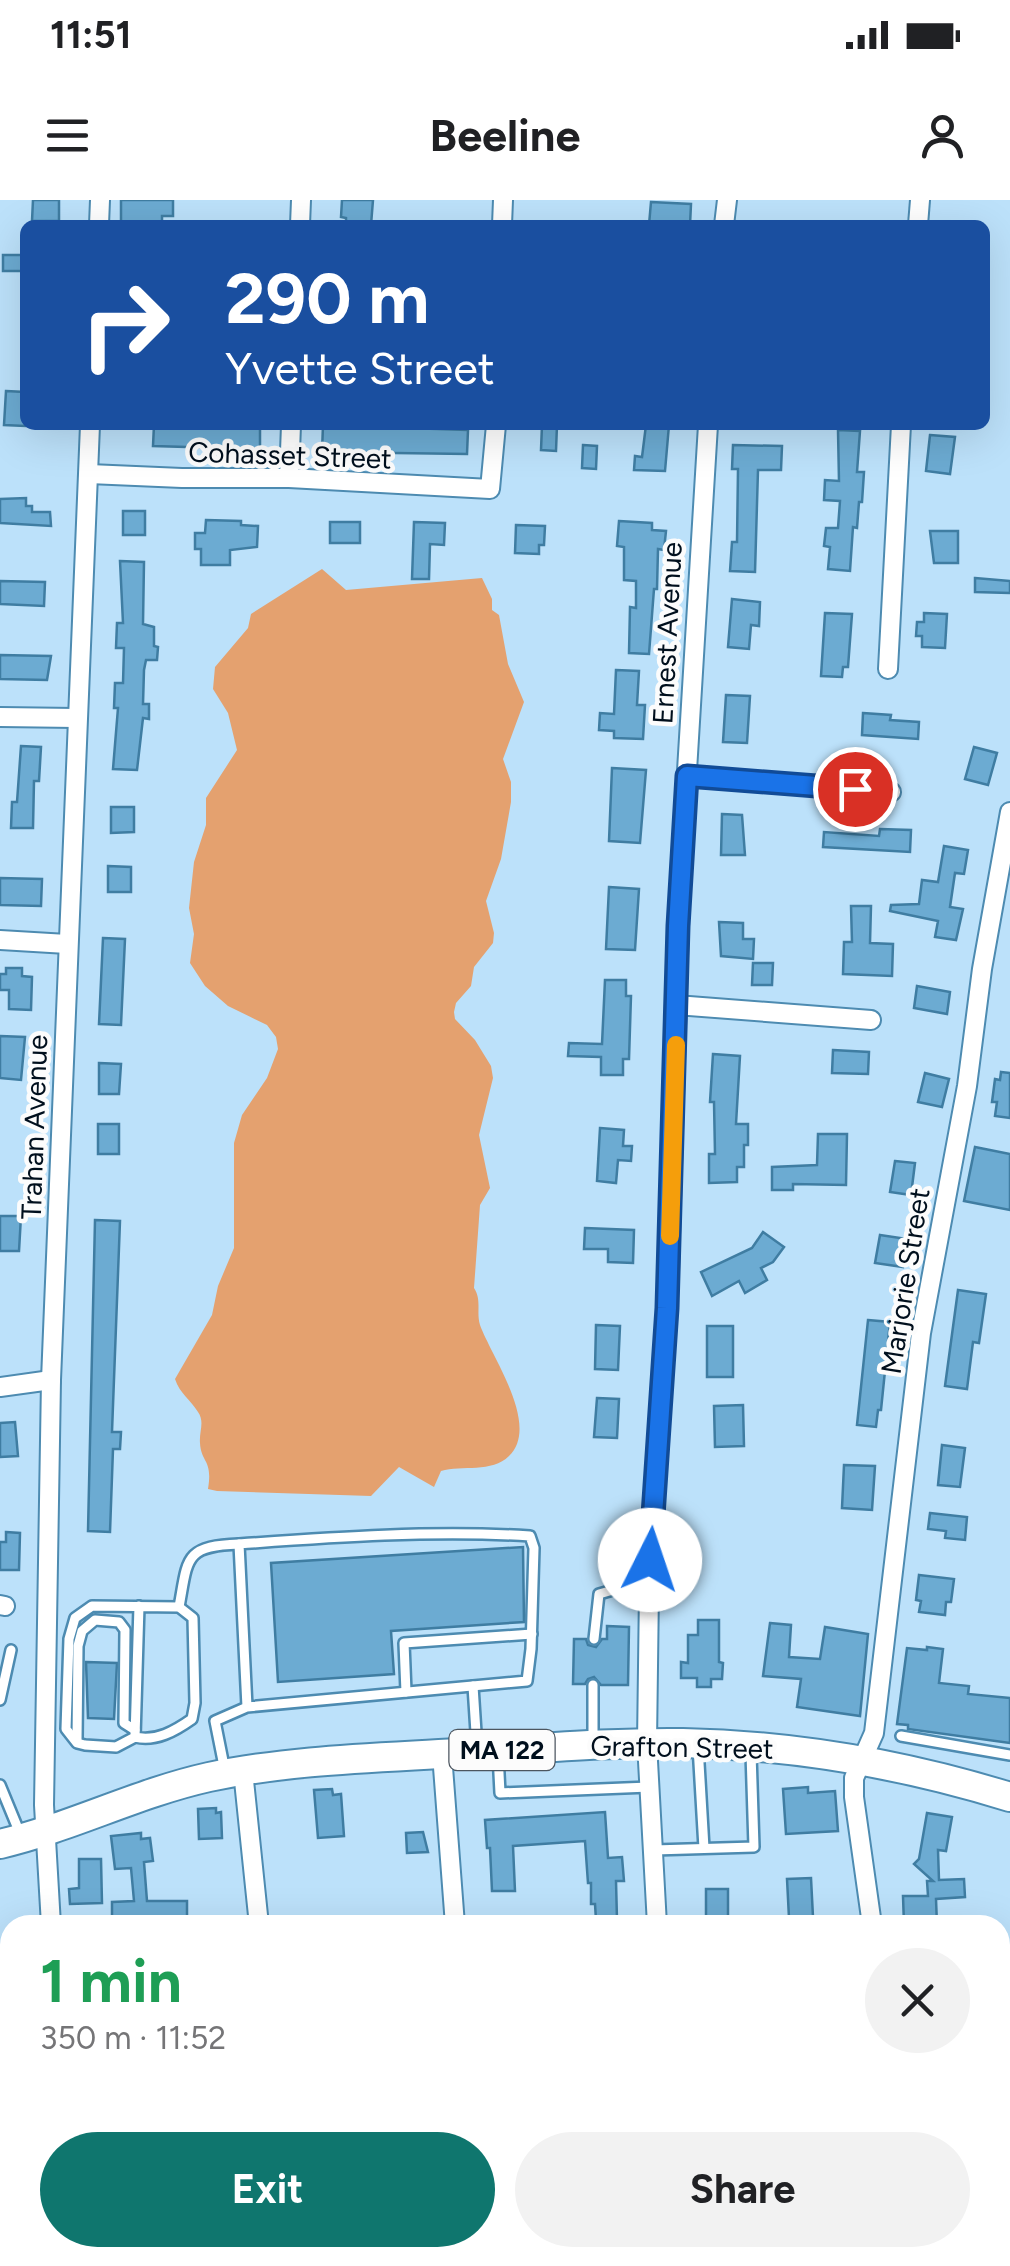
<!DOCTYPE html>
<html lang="en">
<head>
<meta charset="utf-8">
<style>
	:root { --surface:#fff; --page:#f2f2f2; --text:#202124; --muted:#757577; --accent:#0f766e }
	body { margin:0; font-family:Figtree,sans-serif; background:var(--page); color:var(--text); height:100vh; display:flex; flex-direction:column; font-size:38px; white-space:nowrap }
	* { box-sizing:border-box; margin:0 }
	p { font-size:32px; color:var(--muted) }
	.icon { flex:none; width:55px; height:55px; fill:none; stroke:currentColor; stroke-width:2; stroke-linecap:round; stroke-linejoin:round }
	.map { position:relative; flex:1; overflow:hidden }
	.panel { position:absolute; left:0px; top:1715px; width:1010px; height:352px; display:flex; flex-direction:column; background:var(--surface); border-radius:30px 30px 0 0; box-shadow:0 10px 40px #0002 }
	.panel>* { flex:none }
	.hud { position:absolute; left:20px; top:20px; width:970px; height:210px; border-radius:15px; box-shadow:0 10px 40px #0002; background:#1a4fa0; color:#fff; overflow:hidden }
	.pin { position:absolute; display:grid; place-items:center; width:85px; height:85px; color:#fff; margin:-42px; border:5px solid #fff; border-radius:50%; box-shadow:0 2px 10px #0007 }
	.me { position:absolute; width:110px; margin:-55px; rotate:4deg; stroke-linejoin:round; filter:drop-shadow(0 0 8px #0008) }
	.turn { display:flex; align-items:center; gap:35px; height:210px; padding:0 40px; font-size:45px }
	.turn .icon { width:130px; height:130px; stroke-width:2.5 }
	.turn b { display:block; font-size:70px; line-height:85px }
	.round { display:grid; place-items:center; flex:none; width:105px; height:105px; border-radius:52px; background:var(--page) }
	.overview { display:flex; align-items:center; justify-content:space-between; height:170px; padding:0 40px }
	h1 { font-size:60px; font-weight:700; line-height:75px; color:#1e9e55 }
	.primary-button { display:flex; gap:20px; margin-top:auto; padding:20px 40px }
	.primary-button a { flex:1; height:115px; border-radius:60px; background:var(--accent); color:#fff; font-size:40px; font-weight:700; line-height:115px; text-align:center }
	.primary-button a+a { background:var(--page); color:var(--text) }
	.status { display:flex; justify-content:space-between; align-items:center; height:70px; padding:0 50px; background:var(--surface); direction:ltr }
	.status svg { height:28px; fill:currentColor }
	header { display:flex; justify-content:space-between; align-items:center; height:130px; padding:0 40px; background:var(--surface); font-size:45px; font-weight:700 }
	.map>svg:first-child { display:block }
	.green { fill:#e4a16f }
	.building { fill:#6cabd2; stroke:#3f7da2; stroke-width:2.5 }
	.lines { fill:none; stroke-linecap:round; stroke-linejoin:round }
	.service-casing { stroke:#4d8bb1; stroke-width:14 }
	.minor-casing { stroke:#4d8bb1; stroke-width:22 }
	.trunk-casing { stroke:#4d8bb1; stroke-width:32 }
	.service { stroke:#fff; stroke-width:9 }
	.minor { stroke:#fff; stroke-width:18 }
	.trunk { stroke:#fff; stroke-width:28 }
	.route-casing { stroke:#114b97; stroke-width:25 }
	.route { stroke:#1a73e8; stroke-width:18 }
	.slow { stroke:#f59e0b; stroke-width:18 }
	.labels { text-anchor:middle; stroke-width:9; stroke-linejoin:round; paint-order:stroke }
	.shield { fill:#fcfcfc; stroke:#4c5660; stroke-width:2.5 }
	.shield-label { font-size:25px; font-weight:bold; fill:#000f1d }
	.street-label { font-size:28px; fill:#000f1d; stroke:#fcfcfc }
</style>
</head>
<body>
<div class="status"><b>11:51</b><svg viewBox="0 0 49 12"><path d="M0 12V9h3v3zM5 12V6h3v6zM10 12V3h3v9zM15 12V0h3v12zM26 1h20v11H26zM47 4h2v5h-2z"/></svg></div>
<header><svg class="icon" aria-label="menu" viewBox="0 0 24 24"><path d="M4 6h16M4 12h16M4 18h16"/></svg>Beeline<svg class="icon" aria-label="person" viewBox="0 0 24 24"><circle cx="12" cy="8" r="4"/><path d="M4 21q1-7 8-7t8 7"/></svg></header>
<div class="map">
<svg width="1010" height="2066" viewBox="0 0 1010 2066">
	<rect width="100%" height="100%" fill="#bce1fa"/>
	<path class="green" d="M322,369L346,390L482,378L492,399V410L499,415L508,464L524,502L503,559L511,582V602L501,659L486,701L494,733L493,743L474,767L471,786L456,803L454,812L455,819L475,840L491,866L493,878L479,935L490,988L480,1005L474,1088C482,1100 476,1112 480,1125C491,1156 541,1225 509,1256C492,1273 462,1265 441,1271L434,1287L399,1267L371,1296L217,1291L208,1289C213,1259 201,1263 200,1243C199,1231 205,1222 198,1212C190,1199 180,1194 175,1179L212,1115L218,1086L234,1048V943L242,915L267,878L278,849L276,837L267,825L228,806L205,786L190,763L194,734L189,708L194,662L206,625V598L237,550L228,513L213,489L215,467L248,428L251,414Z"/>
	<g class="building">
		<polygon points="33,0 59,0 59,21 32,21"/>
		<polygon points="121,0 173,0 173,16 162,16 162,25 121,24"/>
		<polygon points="342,0 373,0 371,25 346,25 346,18 341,17"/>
		<polygon points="651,2 691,4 690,25 649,25"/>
		<rect x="3" y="55" width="22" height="16"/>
		<polygon points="6,191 25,192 25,226 4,225"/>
		<polygon points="154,225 260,225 260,249 153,246"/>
		<polygon points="323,225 409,225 409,228 468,230 467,254 322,252"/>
		<polygon points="542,225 557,225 556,251 541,250"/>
		<polygon points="646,225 669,225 665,271 634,270 635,256 642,257"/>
		<polygon points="838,230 860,231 857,272 864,272 862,302 859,302 857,328 853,327 850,371 828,369 830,347 824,346 826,328 838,328 840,301 824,300 825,280 839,281"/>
		<polygon points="930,235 955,237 950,274 926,271"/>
		<polygon points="583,245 597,246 596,269 582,268"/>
		<polygon points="733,245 782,246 781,270 758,270 755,372 730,371 732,342 737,342 738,269 732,269"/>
		<polygon points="26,298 26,306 32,306 32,312 50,312 51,326 0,323 0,299"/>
		<rect x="123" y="311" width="22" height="24"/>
		<polygon points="206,320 241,321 241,325 258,326 257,347 230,350 230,365 201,365 201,349 195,349 195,333 205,333"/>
		<polygon points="619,321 652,323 652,330 666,331 664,350 658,349 657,389 654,389 649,454 629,453 630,407 636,408 636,381 624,380 624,347 617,346"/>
		<rect x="330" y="322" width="30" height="21"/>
		<polygon points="414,322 445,323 444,345 430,344 429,379 412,379"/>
		<polygon points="516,325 545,326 544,345 539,345 539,354 515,353"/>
		<polygon points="930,331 958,331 958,363 934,363"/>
		<polygon points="120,361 144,362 143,424 154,427 154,446 158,447 157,460 146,460 144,470 143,504 149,504 149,519 143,518 137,570 113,569 118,508 114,508 115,483 123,483 124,448 116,448 117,423 123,423"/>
		<polygon points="975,378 1010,381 1010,393 975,392"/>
		<polygon points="0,381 45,382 44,406 0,404"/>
		<polygon points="732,399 760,402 759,426 751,425 749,449 728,447"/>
		<polygon points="825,413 852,414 848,467 843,467 842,477 821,476"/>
		<polygon points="924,413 947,414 945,448 922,447 922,436 916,436 917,422 924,422"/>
		<polygon points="0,455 51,456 47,480 0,479"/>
		<polygon points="616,470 639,471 637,505 645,505 643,539 614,538 614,531 599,530 600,513 614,514"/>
		<polygon points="726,495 750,496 747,543 723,542"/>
		<polygon points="863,513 891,515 890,520 919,522 918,539 862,535"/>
		<polygon points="21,546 41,547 39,581 34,581 33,628 11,628 12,602 17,602"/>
		<polygon points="974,547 997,553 988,585 965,579"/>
		<polygon points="612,568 646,570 640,643 609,641"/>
		<polygon points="111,607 134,607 134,632 111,633"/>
		<polygon points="722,614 742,615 745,655 721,655"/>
		<polygon points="880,629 911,630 910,652 823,647 824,632 879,636"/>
		<polygon points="944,646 968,650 964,674 955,673 950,707 963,709 956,740 935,737 938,721 890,711 891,705 919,704 922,680 938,682"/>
		<polygon points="108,666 131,667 131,692 108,692"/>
		<polygon points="0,678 42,679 41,706 0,705"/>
		<polygon points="609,687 639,689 635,750 606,749"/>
		<polygon points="851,706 871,706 870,743 893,744 892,776 843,774 844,742 852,742"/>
		<polygon points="719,722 743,723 743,739 754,739 753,759 721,756"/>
		<polygon points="103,738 125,739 121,825 99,824"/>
		<polygon points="753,763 773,763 772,785 752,785"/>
		<polygon points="6,768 22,768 22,776 32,777 31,810 9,809 9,790 0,790 0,774 6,774"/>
		<polygon points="605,780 626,780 626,796 631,796 629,859 623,859 623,875 601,875 601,857 568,856 569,843 602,844"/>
		<polygon points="917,786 950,792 947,814 914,808"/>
		<polygon points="0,836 25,837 21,880 0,878"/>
		<polygon points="833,850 869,852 868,874 832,873"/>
		<polygon points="713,854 740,856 736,924 748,924 748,945 744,945 744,967 737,967 737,982 709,983 709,954 715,954 714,902 710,902"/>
		<polygon points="99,863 121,864 119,894 99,894"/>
		<polygon points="1001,872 1010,873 1010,918 995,916 997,902 992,902 995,879 1000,880"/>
		<polygon points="925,873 949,879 942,907 918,902"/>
		<rect x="98" y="924" width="21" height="30"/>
		<polygon points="600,928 624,930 623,946 632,946 631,961 618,960 616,983 597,981"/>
		<polygon points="818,934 847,934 846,985 793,984 793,990 772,990 772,967 817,965"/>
		<polygon points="975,947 1010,954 1010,1010 964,1001"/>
		<polygon points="895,961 915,963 911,995 890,992"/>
		<polygon points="0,1016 21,1016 19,1051 0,1051"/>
		<polygon points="95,1020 120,1021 112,1232 121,1232 120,1249 113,1249 110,1332 88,1331"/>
		<polygon points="585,1028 634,1030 633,1063 608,1062 608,1049 584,1049"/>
		<polygon points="763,1032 784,1047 773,1062 761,1068 767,1080 745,1093 739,1081 712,1096 701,1072 752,1048"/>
		<polygon points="880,1035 907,1039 903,1067 875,1063"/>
		<polygon points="958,1090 986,1094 979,1143 973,1142 967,1189 945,1186"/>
		<polygon points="868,1120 890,1122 881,1210 878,1210 876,1227 857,1225"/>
		<polygon points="596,1125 620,1126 618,1170 595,1169"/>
		<rect x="707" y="1126" width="26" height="51"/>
		<polygon points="597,1198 619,1199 617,1238 594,1237"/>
		<polygon points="743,1205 744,1246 715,1247 714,1206"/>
		<polygon points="15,1222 18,1256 0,1257 0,1223"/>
		<polygon points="942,1245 965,1248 960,1287 938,1285"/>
		<polygon points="844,1265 875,1266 872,1310 842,1308"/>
		<polygon points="930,1313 967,1317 965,1340 945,1338 946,1331 928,1329"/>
		<polygon points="6,1332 20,1333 19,1370 0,1370 0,1342 6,1342"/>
		<polygon points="523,1347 524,1422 391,1431 394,1474 278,1482 271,1363"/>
		<polygon points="919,1375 954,1379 951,1402 946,1402 945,1415 919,1412 921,1401 916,1400"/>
		<polygon points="698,1420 719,1420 719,1462 723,1463 722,1479 711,1479 711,1487 697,1487 697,1478 681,1478 681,1462 688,1463 688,1435 698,1435"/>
		<polygon points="770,1423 791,1425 789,1457 820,1459 825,1427 868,1434 860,1516 797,1507 801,1479 763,1476"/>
		<polygon points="607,1426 629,1427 628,1485 601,1485 594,1477 588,1479 585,1484 573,1484 574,1439 586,1439 588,1445 596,1447 602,1439 607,1439"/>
		<polygon points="927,1447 943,1449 939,1483 969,1486 968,1494 1010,1498 1010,1543 908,1529 908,1525 897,1524 907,1448 927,1450"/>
		<polygon points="86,1462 117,1463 114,1519 88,1518"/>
		<polygon points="808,1587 808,1593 835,1591 838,1631 786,1634 783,1589"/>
		<polygon points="332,1589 333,1595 341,1594 344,1636 318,1638 314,1590"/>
		<polygon points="216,1608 216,1613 221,1612 222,1638 199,1639 198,1609"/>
		<polygon points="605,1612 608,1658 622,1657 624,1681 616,1681 617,1720 596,1720 595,1704 591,1704 591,1683 588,1683 585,1641 513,1646 515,1691 492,1691 490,1648 487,1648 485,1620"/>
		<polygon points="927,1613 952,1617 946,1651 938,1650 939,1680 964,1679 965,1697 936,1699 937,1725 904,1725 903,1696 928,1696 927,1681 933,1681 914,1664 919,1659"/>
		<polygon points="423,1632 428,1652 407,1653 406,1633"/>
		<polygon points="141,1633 141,1639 150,1638 153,1661 144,1662 147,1701 187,1701 187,1723 161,1724 160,1719 112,1720 112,1702 134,1701 131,1668 115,1669 111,1636"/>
		<polygon points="79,1659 101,1659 102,1703 70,1704 69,1689 79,1688"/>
		<polygon points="811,1678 813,1717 789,1718 787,1679"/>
		<rect x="706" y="1689" width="22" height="36"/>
	</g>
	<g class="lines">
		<defs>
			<g id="service">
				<path d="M179,1407C188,1358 184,1346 239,1344"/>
				<polyline points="594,1439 599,1394 620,1388 649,1390"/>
				<polyline points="593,1485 593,1542"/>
				<polyline points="473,1486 477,1548"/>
				<polyline points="406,1492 404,1443 532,1434"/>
				<polyline points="0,1500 11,1450"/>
				<polyline points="901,1536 1010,1555"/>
				<path d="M135,1537L116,1547L85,1545L77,1543L66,1529L69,1439L75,1418L92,1406L179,1407L193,1418L195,1503L192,1519C175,1531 156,1542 135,1537L139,1406"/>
				<polyline points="77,1540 78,1446 82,1431 95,1420 119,1422 125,1430 124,1523 135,1530"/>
				<polyline points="698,1546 704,1648"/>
				<polyline points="498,1554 500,1593 649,1587"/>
				<path d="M225,1571L215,1521L247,1507L239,1344C335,1337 434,1330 530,1336L534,1348L531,1449L527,1481L247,1507"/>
				<polyline points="0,1585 21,1636"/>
				<polyline points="654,1650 754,1647 751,1553"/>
			</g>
			<g id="minor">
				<polyline points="99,25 100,0"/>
				<polyline points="300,25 301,0"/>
				<polyline points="502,25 503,0"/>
				<polyline points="724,25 727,0"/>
				<polyline points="918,25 920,0"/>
				<polyline points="89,274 182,278 289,278 490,289 496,225"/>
				<polyline points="289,278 291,225"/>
				<polyline points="888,469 901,225"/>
				<polyline points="0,517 76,518"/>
				<polyline points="687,576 891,592"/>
				<polyline points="0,740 67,744"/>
				<polyline points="676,805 871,820"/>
				<polyline points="0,1187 51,1180"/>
				<polyline points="0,1405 5,1406"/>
				<polyline points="442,1554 455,1725"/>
				<polyline points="243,1571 259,1725"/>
				<polyline points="51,1725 44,1605 51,1180 90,225"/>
				<polyline points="657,1725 647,1543 649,1390 669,1070 680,686 708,225"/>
				<polyline points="872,1725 854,1597 854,1578 874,1533 921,1133 967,886 982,769 1010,612"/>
				<polyline points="0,1965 10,1967"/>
				<polyline points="74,2058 75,2066"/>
				<polyline points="281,2058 282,2066"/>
				<polyline points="479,2058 479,2066"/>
				<polyline points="683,2058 684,2066"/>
				<polyline points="878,2058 878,2066"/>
			</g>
			<path id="trunk" d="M0,1644C72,1627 137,1593 209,1577C289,1560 375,1558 457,1553C532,1549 607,1542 683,1543C795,1545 903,1564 1010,1597"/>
		</defs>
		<use href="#service" class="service-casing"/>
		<use href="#minor" class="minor-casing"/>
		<use href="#trunk" class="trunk-casing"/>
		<use href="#service" class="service"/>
		<use href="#minor" class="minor"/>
		<use href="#trunk" class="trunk"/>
	</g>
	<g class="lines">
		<defs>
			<polyline id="route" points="650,1360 667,1108 678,726 687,576 855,589"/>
		</defs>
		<use href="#route" class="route-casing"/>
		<use href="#route" class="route"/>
		<polyline class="slow" points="670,1036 676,845"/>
	</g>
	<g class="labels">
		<rect class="shield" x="449.5" y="1530" width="105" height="40" rx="8"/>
		<g class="shield-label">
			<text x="502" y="1559">MA 122</text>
		</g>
		<g class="street-label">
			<text transform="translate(290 255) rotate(2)" y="10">Cohasset Street</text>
			<text transform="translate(667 433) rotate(-87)" y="10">Ernest Avenue</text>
			<text transform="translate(34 927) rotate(-88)" y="10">Trahan Avenue</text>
			<text transform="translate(905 1081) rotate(-81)" y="10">Marjorie Street</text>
			<text transform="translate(682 1547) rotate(1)" y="10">Grafton Street</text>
		</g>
	</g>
</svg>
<div class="pin" style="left:855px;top:589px;background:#d93025"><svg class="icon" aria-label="arrive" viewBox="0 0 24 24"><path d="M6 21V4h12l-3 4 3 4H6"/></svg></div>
<svg class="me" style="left:650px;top:1360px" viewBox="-20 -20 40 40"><circle r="19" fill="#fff"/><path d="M0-13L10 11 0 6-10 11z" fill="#1a73e8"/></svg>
<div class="hud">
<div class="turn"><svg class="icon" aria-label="right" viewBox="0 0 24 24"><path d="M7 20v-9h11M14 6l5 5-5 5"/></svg><div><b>290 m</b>Yvette Street</div></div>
</div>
<section class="panel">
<div class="overview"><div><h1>1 min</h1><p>350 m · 11:52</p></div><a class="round"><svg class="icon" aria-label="close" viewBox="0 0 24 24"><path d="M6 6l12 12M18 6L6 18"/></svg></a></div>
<div class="primary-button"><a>Exit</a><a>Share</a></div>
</section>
</div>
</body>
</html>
